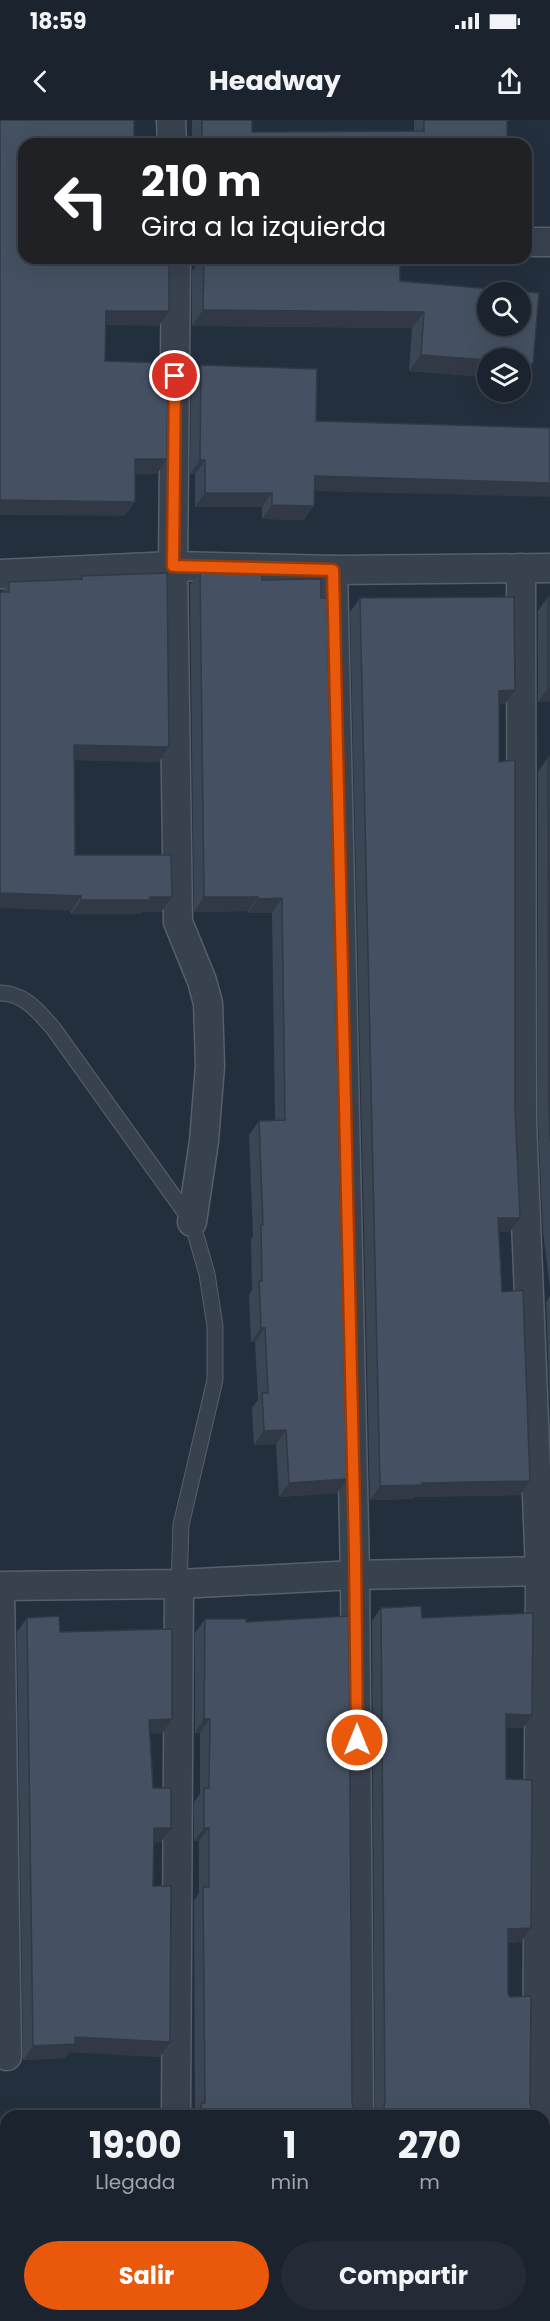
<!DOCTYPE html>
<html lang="es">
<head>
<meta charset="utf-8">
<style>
	:root { --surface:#1b232e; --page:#242b36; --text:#f1f3f6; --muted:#a0a4aa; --line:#39404a; --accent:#ea580c }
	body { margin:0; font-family:Poppins,sans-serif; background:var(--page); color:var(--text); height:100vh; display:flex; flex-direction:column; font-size:22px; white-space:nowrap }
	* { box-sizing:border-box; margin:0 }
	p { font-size:20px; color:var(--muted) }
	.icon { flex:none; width:33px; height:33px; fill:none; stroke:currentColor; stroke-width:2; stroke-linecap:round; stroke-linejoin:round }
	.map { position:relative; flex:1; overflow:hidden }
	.sheet { position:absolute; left:0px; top:1990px; width:550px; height:212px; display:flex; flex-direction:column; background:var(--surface); border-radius:18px 18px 0 0; box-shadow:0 6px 24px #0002,0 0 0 2px var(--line) }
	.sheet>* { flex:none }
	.hud { position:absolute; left:18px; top:18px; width:514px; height:126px; border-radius:18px; box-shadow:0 6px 24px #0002,0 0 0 2px var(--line); background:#202124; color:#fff; overflow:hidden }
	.controls { position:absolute; left:477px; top:162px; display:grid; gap:12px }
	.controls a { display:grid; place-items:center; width:54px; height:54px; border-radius:50%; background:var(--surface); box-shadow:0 6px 24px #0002,0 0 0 2px var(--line); font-size:30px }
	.pin { position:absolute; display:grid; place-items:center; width:51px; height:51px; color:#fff; margin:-26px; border:3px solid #fff; border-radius:50%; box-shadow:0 2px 6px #0007 }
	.me { position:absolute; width:66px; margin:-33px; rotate:0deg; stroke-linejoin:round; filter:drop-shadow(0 0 4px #0008) }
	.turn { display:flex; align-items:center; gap:21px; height:126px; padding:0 24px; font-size:27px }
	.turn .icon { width:78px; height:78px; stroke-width:2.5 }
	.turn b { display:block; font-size:42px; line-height:51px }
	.eta { display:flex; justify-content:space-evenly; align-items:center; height:102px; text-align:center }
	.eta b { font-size:36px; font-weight:700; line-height:42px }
	.action { display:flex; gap:12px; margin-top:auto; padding:12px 24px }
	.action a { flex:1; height:69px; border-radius:36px; background:var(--accent); color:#fff; font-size:24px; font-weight:700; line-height:69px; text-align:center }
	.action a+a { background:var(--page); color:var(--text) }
	.status { display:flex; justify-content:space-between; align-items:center; height:42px; padding:0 30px; background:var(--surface); direction:ltr }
	.status svg { height:16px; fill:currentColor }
	header { display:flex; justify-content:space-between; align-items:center; height:78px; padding:0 24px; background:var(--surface); font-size:27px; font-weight:700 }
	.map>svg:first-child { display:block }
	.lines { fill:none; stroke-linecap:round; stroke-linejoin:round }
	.service-casing { stroke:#565f6c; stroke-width:17 }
	.minor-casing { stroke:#565f6c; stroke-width:31 }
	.service { stroke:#38414e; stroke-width:15 }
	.minor { stroke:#38414e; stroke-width:28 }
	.wall { fill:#3b4654 }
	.shaded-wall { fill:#303945 }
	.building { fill:#455162; stroke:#303945; stroke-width:1.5; fill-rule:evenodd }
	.route-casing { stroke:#983908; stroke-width:15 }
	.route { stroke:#ea580c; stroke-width:10 }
</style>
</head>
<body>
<div class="status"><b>18:59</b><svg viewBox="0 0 49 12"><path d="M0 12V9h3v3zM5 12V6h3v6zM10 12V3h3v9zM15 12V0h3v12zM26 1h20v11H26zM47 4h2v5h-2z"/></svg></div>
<header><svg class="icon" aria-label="back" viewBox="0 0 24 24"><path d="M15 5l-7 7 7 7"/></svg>Headway<svg class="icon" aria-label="share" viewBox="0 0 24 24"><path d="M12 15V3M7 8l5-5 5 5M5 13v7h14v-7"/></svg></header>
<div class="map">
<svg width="550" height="2201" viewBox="0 0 550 2201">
	<rect width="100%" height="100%" fill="#242f3e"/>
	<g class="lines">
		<defs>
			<path id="service" d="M0,873C24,873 38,891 53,908L192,1102L207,1154L215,1206V1260L181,1405L179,1464"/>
			<g id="minor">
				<polyline points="171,0 172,24"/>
				<polyline points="526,122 550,122"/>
				<polyline points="176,138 173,446 178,802 202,861 208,883 210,946 204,1021 192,1102"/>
				<polyline points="521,448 522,1001 540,1451 537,1996"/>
				<polyline points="333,450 355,1455 359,1996"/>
				<polyline points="0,454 173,446 333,450 550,448"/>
				<polyline points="0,1466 179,1464 355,1455 550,1451"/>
				<polyline points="0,1468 7,1936"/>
				<polyline points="176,1996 179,1464"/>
				<polyline points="361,2196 361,2201"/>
				<polyline points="175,2201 175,2196"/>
				<polyline points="536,2201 536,2196"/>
			</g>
		</defs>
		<use href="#service" class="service-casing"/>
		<use href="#minor" class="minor-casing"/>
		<use href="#service" class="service"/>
		<use href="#minor" class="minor"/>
	</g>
	<g class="wall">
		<polygon points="192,0 252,0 252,12 414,11 414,0 509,0 507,2 507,24 192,24"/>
		<polygon points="202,138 249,138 249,143 348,145 348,138 400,138 400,161 522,260 409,251 412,208 192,206 192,151"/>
		<polygon points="201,245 314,371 304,400 262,399 262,387 195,387 195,354 190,354 191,259"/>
		<polygon points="200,451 262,460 347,1359 337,1373 279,1377 276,1324 254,1325 252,1288 258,1280 255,1222 251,1222 249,1175 252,1170 251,1119 253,1117 249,1015 259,1001 275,1000 272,793 248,793 248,791 194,792 190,465"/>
		<polygon points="82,456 159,642 74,640 75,735 172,777 161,792 142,792 140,794 71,794 2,472 9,462 80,459"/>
		<polygon points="548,477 550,582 538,582 538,491"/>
		<polygon points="360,478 505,584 499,584 499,642 510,1112 499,1112 502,1172 530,1361 520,1375 414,1377 413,1379 370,1380 350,492"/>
		<polygon points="548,637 550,637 550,1168 543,1112 538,1001 538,652"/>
		<polygon points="550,1176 550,1288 546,1182"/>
		<polygon points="381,1488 422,1498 523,1608 506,1608 506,1659 531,1808 521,1822 508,1823 508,1874 530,1983 533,1991 538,1996 375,1996 372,1501"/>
		<polygon points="27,1498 60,1512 172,1599 162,1614 150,1614 153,1668 161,1722 153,1722 153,1766 170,1922 160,1937 70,1932 65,1938 23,1940 17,1512"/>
		<polygon points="205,1499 246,1502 352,1982 354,1990 361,1996 192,1996 195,1993 194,1781 199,1773 199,1721 194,1721 194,1682 200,1674 200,1613 195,1613 195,1513"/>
		<polygon points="544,1998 547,1999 550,1998 550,2188 544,2182"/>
		<polygon points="198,2196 357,2196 362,2201 198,2201"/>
		<polygon points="377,2196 532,2196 537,2201 377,2201"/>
	</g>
	<g class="shaded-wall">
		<polygon points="203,190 424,192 412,208 192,206"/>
		<polygon points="106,191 169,191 159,206 96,205"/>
		<polygon points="421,235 488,240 488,257 409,251"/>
		<polygon points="520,243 533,244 522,260 520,260"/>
		<polygon points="135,339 167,339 157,354 125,354"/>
		<polygon points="200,340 205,340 195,354 190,354"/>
		<polygon points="315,356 550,363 550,377 305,371"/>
		<polygon points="205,373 272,373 262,387 195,387"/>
		<polygon points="0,380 135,382 125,396 0,395"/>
		<polygon points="272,385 314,386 304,400 262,399"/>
		<polygon points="548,568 550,568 550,582 538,582"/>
		<polygon points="515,570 505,584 489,585 499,571"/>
		<polygon points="74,625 169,627 159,642 64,640"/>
		<polygon points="0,773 81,776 71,791 0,788"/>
		<polygon points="150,777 172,777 161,792 142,792 140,794 71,794 81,780"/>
		<polygon points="204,777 258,777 248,791 194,792"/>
		<polygon points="282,778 272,793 248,793 258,779"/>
		<polygon points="498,1098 520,1098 510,1112 488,1112"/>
		<polygon points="261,1208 265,1208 255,1222 251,1222"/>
		<polygon points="286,1310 276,1324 254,1325 264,1311"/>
		<polygon points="347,1359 337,1373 279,1377 289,1363"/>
		<polygon points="530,1361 520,1375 414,1377 413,1379 370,1380 380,1366 422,1363"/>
		<polygon points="506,1594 532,1595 523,1608 497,1608"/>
		<polygon points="172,1599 162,1614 139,1614 149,1600"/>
		<polygon points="204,1599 210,1599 200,1613 195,1613"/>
		<polygon points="154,1708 171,1708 161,1722 144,1723"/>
		<polygon points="204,1708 209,1708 199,1721 194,1721"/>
		<polygon points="531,1808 521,1822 498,1823 508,1809"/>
		<polygon points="75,1917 170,1922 160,1937 70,1932 65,1938 23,1940 33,1926"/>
		<polygon points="544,2166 550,2167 550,2172 544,2180"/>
	</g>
	<g class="building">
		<polygon points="0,0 134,0 134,24 24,24 24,138 169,138 169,191 106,191 105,241 168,243 167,339 135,339 135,382 0,380"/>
		<polygon points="202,0 252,0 252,12 424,11 424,0 507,0 507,24 202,24"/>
		<path d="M204,138H249V143L359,145V138H400V161L539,173L533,244L520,243V238H488V240L421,235L424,192L203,190ZM488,172H520V206H488Z"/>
		<polygon points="201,245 317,249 316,301 550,308 550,363 315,356 314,386 272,385 272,373 205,373 205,340 200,340"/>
		<polygon points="200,451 262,451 262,460 321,459 321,478 327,478 347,1359 289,1363 286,1310 264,1311 262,1273 268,1273 265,1208 261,1208 259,1161 262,1161 261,1105 263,1105 259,1001 285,1000 282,778 258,779 258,777 204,777"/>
		<polygon points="167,453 169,627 74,625 75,735 171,735 172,777 150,777 150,780 81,780 81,776 0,773 0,472 9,472 9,462 82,459 82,456"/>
		<polygon points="514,477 515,570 499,571 499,642 515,640 515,987 520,1098 498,1098 502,1172 523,1170 530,1361 422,1363 422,1365 380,1366 360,478"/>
		<rect x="548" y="477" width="2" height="91"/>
		<polygon points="548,637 550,637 550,1021 549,986"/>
		<polygon points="421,1486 422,1498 533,1493 532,1595 506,1594 506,1659 532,1660 531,1808 508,1809 508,1874 510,1877 531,1876 530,1983 533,1991 539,1996 376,1996 383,1991 385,1982 381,1488"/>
		<polygon points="59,1496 60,1512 172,1509 172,1599 149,1600 153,1668 171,1668 171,1708 154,1708 153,1766 171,1766 170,1922 75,1917 75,1924 33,1926 27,1498"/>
		<polygon points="349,1496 352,1982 354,1990 361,1996 200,1996 200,1990 202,1983 205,1983 203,1767 209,1767 209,1708 204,1708 204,1668 209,1668 209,1662 210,1599 204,1599 205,1499 246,1499 246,1502"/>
		<polygon points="544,1998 547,1999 550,1998 550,2167 544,2166"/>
		<polygon points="208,2196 357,2196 362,2201 208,2201"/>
		<polygon points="384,2196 532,2196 537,2201 379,2201"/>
	</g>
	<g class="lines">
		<defs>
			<polyline id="route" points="175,256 173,446 333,450 355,1431 357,1620"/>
		</defs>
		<use href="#route" class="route-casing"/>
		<use href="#route" class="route"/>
	</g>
</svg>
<div class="controls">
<a><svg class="icon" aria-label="search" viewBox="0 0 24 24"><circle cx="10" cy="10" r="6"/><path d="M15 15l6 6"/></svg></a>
<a><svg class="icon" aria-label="layers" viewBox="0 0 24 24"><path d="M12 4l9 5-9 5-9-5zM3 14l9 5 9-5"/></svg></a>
</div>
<div class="pin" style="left:175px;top:256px;background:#d93025"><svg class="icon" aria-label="arrive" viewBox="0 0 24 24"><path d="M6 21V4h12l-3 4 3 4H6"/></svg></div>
<svg class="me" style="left:357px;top:1620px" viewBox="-20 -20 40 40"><circle r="17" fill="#ea580c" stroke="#fff" stroke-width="3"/><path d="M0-11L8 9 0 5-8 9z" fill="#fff"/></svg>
<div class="hud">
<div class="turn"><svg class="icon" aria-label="left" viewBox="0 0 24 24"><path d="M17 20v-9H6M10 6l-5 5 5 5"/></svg><div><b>210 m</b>Gira a la izquierda</div></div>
</div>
<section class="sheet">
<div class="eta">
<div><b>19:00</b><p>Llegada</p></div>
<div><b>1</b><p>min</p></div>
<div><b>270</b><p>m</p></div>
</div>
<div class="action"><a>Salir</a><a>Compartir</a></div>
</section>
</div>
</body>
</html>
